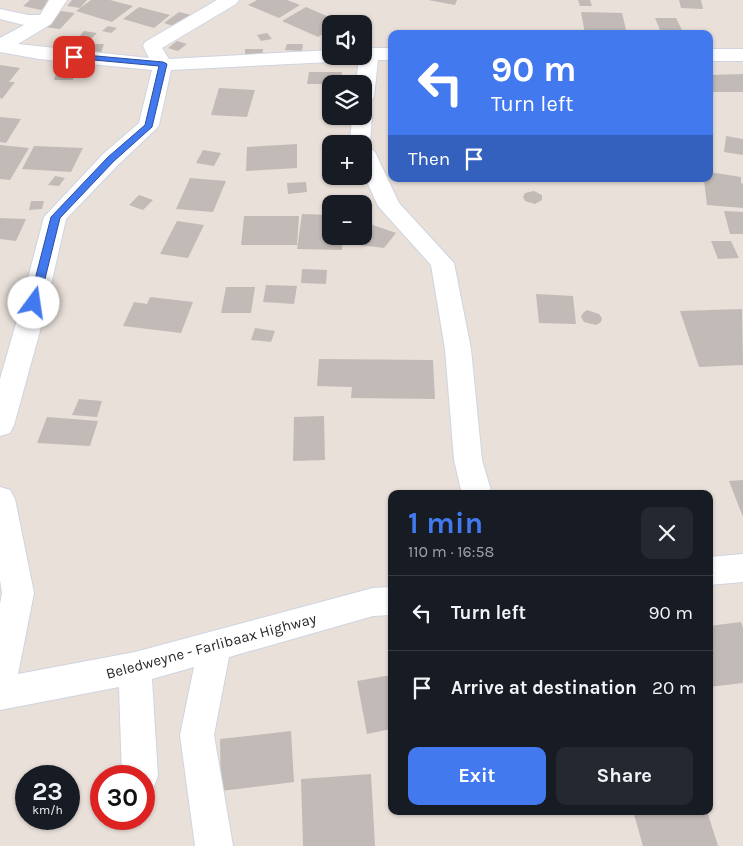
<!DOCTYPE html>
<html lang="en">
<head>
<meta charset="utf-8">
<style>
	:root { --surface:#171b24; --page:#242831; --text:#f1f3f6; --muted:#9ea1a6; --line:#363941; --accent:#4279ee }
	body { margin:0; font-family:Karla,sans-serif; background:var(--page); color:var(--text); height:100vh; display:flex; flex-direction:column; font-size:19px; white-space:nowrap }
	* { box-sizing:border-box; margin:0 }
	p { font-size:16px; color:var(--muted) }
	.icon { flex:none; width:28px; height:28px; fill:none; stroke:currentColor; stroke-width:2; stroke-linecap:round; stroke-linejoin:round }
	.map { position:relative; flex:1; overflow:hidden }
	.side { position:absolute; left:388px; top:490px; width:325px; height:325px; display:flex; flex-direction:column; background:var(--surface); border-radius:10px; box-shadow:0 1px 4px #0004 }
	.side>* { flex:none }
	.top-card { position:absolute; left:388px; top:30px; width:325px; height:152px; border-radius:10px; box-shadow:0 1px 4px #0004; background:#4279ee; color:#fff; overflow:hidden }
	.controls { position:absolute; left:322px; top:15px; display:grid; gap:10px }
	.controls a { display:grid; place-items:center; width:50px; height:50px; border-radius:10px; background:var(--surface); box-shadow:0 1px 4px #0004; font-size:25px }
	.speed { position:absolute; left:15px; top:765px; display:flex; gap:10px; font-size:25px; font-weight:700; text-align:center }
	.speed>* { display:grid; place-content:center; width:65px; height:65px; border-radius:50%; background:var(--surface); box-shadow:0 1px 4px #0004; line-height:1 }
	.speed small { font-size:12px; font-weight:400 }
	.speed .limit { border:8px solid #d22; background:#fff; color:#111 }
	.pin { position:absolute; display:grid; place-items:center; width:42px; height:42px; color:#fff; margin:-21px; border-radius:10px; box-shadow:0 2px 8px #0006 }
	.me { position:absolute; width:55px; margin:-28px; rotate:14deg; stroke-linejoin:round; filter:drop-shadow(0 0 4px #0008) }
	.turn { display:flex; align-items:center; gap:18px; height:105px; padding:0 20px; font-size:22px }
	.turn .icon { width:65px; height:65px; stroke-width:2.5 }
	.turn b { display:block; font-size:35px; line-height:42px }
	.then { display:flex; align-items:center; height:48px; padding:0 20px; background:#0003; gap:10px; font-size:19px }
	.round { display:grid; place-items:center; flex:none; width:52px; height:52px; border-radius:10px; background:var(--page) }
	.headline { display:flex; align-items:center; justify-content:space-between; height:85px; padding:0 20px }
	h1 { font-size:30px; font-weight:700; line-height:38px; color:var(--accent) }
	.button { display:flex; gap:10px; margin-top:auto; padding:10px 20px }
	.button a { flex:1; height:58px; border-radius:10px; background:var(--accent); color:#fff; font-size:20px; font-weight:700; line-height:58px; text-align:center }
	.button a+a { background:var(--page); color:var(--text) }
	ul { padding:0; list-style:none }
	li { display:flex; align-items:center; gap:15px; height:75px; padding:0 20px; border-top:1px solid var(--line) }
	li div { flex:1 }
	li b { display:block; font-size:19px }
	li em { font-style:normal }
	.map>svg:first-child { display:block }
	.building { fill:#c1bab6 }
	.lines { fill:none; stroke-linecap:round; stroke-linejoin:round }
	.minor-casing { stroke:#cfd4e0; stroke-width:2 }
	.minor { fill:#fff; fill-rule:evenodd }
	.route { fill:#4279ee; stroke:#2b4f9b }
	.labels { text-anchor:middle; stroke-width:4; stroke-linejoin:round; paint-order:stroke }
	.street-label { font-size:15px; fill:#272727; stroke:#fff }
</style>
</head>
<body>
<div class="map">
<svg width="743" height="846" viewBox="0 0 743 846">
	<rect width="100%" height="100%" fill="#e9e0d9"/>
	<g class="building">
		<polygon points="30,0 52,0 41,10 23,6"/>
		<polygon points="72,0 87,0 80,8 67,6"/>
		<polygon points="91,0 110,0 133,6 112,22 76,11"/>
		<polygon points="257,0 287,0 300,5 279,18 248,5"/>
		<polygon points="428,0 457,0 455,5"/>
		<polygon points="578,0 590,0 592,6 580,6"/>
		<polygon points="679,0 701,0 703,9 681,8"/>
		<polygon points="139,7 170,15 154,28 123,19"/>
		<polygon points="306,7 341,22 331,24 331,29 318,37 282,21"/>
		<polygon points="61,11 75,13 60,29 45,27"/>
		<polygon points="179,12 191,15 176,27 164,23"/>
		<polygon points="581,12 622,13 627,34 585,34"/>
		<polygon points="655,18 676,18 682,30 660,30"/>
		<polygon points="108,26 117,28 111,33 102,31"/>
		<polygon points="84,31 97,33 86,44 74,42"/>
		<polygon points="267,33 272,39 261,41 257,35"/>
		<polygon points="177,41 187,44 178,51 168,48"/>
		<polygon points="91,44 104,44 101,53 88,53"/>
		<polygon points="287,44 303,44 302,51 285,50"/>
		<polygon points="245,49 263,49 262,57 245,57"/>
		<polygon points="0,65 20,68 9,82 15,82 2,99 0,98"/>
		<polygon points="75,69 73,80 54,80 57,70"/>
		<polygon points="309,72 342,72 341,84 307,84"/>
		<polygon points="743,74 743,92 709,92 709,75"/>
		<polygon points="219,88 255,90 247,117 211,115"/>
		<polygon points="0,117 21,119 6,143 0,142"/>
		<polygon points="726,136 743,139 743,155 724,152"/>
		<polygon points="297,144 297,168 246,171 247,147"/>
		<polygon points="0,145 29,148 10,180 0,179"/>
		<polygon points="34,146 83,148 71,172 22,169"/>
		<polygon points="203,150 221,153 214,166 196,163"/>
		<polygon points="709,172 741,177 741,183 743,184 743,208 707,205 704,180 709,179"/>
		<polygon points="55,176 65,178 59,186 48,185"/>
		<polygon points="190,178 226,181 213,212 176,209"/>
		<polygon points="306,182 307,192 288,194 287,183"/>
		<polygon points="534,191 542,195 542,200 535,204 525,201 523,197 525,193"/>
		<polygon points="139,195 153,200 143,210 129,205"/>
		<polygon points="31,201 44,201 42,209 29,210"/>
		<polygon points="724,211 743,212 743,234 730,234"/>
		<polygon points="302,214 331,215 331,236 364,236 364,222 396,233 384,248 359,245 356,240 343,240 342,250 297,249"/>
		<polygon points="244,216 299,216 297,245 241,245"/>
		<polygon points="0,218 26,219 16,241 0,239"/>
		<polygon points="177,221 204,225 188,258 160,254"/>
		<polygon points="711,241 731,241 739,258 718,259"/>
		<polygon points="302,269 327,270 326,284 301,283"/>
		<polygon points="266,285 297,286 294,304 263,302"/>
		<polygon points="226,287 255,287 251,313 221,313"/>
		<polygon points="536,294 573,296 576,324 539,323"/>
		<polygon points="150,297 193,302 181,333 123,326 134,302 147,304"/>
		<polygon points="742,309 743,365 699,367 680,311"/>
		<polygon points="587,310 599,314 602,318 601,322 596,325 584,322 581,317 583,313"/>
		<polygon points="255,328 275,331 271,342 251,340"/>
		<polygon points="319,359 433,360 435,399 351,398 352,387 317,386"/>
		<polygon points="79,399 102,401 97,417 72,415"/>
		<polygon points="324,416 325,460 293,461 294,417"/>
		<polygon points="47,417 98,421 90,446 37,443"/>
		<polygon points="743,480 743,517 729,481"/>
		<polygon points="741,622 743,628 743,683 709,687 709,626"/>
		<polygon points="391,675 391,729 367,734 357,681"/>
		<polygon points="291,731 294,782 221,791 220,739"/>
		<polygon points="371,774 375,846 303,846 301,779"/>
		<polygon points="633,811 707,811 718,846 643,846"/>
	</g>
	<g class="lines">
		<defs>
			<g id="minor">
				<polygon points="49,0 67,0 51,24 18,44 149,58 143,46 145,42 217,0 239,0 236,4 162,48 169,59 331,50 331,56 340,56 338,60 331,62 171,70 159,125 156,129 119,164 66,219 43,320 14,425 10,433 0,436 0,379 17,320 44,217 103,154 139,123 152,70 39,59 0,52 0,38 24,25 0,19 0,9 28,15 40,15"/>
				<polygon points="364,48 391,48 391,60 378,60 374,97 371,101 364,103 364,84 356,84 359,58 356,56 364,56"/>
				<rect x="709" y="49" width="34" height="12"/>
				<polygon points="364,110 369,112 372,116 370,144 369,147 375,152 399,203 454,263 471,349 482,460 492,494 462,494 454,460 445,349 431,265 378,206 364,175 364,144 350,144 352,116 364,116"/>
				<polygon points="0,487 10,490 15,499 34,593 18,674 135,652 373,588 391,587 391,615 373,616 229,657 214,735 233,846 195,846 180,735 194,667 152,679 158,776 153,789 144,792 144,776 122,776 119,687 0,710 0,604 2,593 0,580"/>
				<polygon points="743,554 743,582 709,585 709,557"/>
			</g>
		</defs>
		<use href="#minor" class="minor-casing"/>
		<use href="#minor" class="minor"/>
	</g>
	<polygon class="route" points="74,54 163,62 167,64 152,127 114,161 60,218 39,303 34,307 29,303 51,217 108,157 145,125 159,66 72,58 72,55"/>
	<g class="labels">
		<g class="street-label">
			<text transform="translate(211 646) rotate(-15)" y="5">Beledweyne - Farlibaax Highway</text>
		</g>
	</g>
</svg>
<div class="controls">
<a><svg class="icon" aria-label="sound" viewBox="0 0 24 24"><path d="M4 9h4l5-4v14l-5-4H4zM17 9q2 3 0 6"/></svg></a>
<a><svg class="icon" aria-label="layers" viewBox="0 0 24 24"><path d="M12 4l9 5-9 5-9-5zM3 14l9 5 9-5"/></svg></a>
<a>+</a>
<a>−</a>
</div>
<div class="speed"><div>23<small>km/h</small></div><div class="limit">30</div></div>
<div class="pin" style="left:74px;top:57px;background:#d93025"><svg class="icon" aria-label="arrive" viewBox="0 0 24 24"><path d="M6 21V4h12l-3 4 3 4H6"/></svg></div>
<svg class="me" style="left:34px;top:303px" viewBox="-20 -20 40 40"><circle r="19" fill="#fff"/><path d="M0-13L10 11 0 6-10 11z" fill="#4279ee"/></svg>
<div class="top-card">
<div class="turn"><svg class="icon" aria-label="left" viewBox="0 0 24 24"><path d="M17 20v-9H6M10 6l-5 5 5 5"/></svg><div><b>90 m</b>Turn left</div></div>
<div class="then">Then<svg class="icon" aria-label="arrive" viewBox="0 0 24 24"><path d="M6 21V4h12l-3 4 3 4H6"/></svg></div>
</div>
<section class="side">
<div class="headline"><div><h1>1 min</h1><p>110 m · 16:58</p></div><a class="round"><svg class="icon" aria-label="close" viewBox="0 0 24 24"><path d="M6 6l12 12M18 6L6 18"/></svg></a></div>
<ul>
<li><svg class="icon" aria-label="left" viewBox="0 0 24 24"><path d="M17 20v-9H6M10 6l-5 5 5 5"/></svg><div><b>Turn left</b></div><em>90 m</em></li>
<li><svg class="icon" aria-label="arrive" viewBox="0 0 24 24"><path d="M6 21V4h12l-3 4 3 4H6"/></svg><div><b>Arrive at destination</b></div><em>20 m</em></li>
</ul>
<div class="button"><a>Exit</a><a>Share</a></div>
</section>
</div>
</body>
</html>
